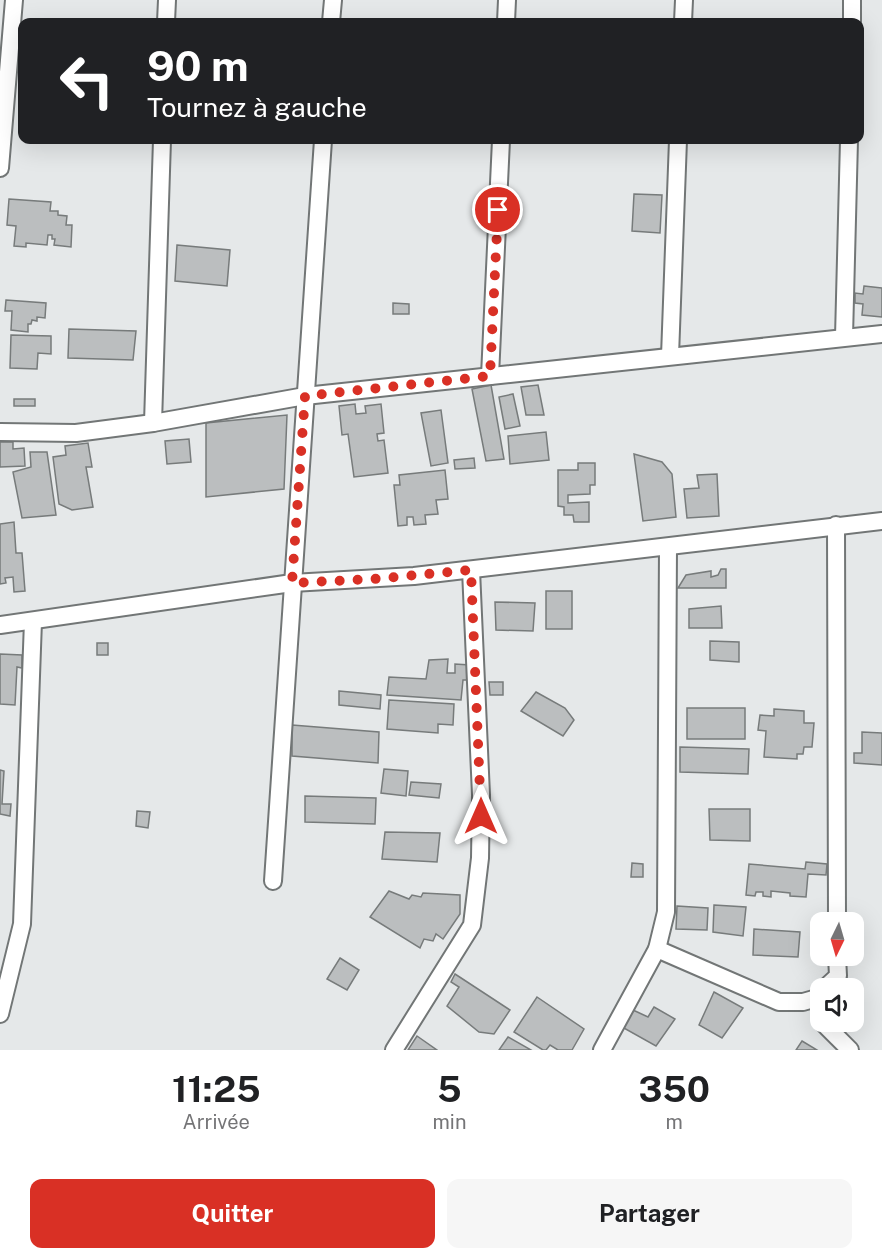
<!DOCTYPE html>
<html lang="fr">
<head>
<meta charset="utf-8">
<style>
	:root { --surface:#fff; --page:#f6f6f6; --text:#202124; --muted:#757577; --accent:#d93025 }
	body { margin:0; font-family:"Public Sans",sans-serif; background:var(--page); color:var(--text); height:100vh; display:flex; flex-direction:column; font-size:22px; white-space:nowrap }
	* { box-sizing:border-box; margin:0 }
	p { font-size:20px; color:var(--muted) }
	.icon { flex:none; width:33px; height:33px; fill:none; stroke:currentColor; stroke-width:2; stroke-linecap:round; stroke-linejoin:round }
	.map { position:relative; height:1050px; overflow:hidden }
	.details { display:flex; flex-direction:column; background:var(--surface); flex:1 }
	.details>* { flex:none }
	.guide { position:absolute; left:18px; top:18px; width:846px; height:126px; border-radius:12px; box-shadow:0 6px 24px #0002; background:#202124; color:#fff; overflow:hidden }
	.needle { width:39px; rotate:185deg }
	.controls { position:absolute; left:810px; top:912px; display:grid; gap:12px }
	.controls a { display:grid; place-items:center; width:54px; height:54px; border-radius:12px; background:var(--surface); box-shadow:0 6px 24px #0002; font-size:30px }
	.pin { position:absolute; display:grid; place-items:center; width:51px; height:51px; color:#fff; margin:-26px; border:3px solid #fff; border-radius:50%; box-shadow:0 2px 6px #0007 }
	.me { position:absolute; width:66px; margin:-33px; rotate:0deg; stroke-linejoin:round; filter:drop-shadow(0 0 4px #0008) }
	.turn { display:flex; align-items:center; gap:21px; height:126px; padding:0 30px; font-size:27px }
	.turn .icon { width:78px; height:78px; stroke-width:2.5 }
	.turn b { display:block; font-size:42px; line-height:51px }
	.eta { display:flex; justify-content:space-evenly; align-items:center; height:102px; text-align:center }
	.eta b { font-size:36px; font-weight:700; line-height:42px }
	.button { display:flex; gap:12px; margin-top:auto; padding:12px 30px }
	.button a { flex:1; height:69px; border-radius:12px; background:var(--accent); color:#fff; font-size:24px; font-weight:700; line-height:69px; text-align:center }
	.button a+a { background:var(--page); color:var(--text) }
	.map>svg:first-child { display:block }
	.building { fill:#bbbebf; stroke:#777b7b; stroke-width:1.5 }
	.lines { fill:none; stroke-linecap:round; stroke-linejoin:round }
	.minor-casing { stroke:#727676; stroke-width:20 }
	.minor { stroke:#fff; stroke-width:16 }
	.route { stroke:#d93025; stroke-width:10; stroke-dasharray:0 18 }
</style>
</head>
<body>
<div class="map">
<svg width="882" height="1050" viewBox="0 0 882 1050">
	<rect width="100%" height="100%" fill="#e5e8e9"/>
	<g class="building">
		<polygon points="634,194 662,195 660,233 632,231"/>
		<polygon points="9,199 51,202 50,211 58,211 58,215 67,216 66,225 72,225 71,247 54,245 55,239 52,239 52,235 48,235 47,245 26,243 26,247 14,246 16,226 7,225"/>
		<polygon points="177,245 230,250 227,286 175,281"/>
		<polygon points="864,286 882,288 882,317 862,315 863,304 855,303 855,293 863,294"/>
		<polygon points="6,300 46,303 45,318 37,317 37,321 32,320 31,324 28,324 28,332 11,330 12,311 5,311"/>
		<polygon points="393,303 409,304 409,314 393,314"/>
		<polygon points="69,329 136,331 133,360 68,358"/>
		<polygon points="11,335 51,336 51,354 38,353 37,369 10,368"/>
		<polygon points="491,385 504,459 486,461 472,389"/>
		<polygon points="538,385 544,415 526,415 521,387"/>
		<polygon points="513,394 520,426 505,429 499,397"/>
		<rect x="14" y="399" width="21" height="7"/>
		<polygon points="355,404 356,414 366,413 365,406 381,404 384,433 377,434 378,441 384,440 388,473 354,477 348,434 342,435 339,406"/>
		<polygon points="441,410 448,463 431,466 421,413"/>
		<polygon points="287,415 284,489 206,497 206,423"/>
		<polygon points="546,432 549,460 510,464 508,436"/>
		<polygon points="189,439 191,462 167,464 165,441"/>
		<polygon points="0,442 13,442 13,449 24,448 25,466 0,467"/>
		<polygon points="88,443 92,467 86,467 93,507 72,510 59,504 53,457 66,455 65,446"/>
		<polygon points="30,452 47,452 56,515 22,518 13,472 31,467"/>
		<polygon points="634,454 662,462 672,474 676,517 643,521"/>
		<polygon points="474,458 475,468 455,469 454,460"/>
		<polygon points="578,463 595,463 595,485 590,485 590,494 568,495 568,503 589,502 589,522 574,522 573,515 564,515 564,507 558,506 558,470 578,470"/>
		<polygon points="445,470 448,499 436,500 438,514 425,515 426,524 414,525 413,517 407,517 407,525 398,526 394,485 400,485 399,475"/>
		<polygon points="717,474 719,516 687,518 684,489 699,488 697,475"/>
		<polygon points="14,522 16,553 22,553 25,591 14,592 13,577 5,578 6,583 0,584 0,524"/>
		<polygon points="721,569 726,569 726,588 678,588 686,575 711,571 711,577 718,575"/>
		<rect x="546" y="591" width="26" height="38"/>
		<polygon points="495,602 535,603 533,631 496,630"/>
		<polygon points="721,606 722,628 689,628 689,609"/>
		<polygon points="710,641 739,642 739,662 710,660"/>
		<rect x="97" y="643" width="11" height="12"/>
		<polygon points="0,654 22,655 22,668 17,667 15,705 0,704"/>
		<polygon points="448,659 447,673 455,673 455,664 470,665 468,680 463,680 461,700 387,695 389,677 426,679 429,660"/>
		<polygon points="489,682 503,682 503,695 490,695"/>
		<polygon points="339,691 381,695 380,709 339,705"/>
		<polygon points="536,692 565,708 574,720 563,736 521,711"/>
		<polygon points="389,700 454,704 453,725 438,724 438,733 387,729"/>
		<rect x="687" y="708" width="58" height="31"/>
		<polygon points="774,709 804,711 804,723 814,723 812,747 804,747 803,754 797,754 797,759 764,757 766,731 758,730 760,715 774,716"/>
		<polygon points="292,725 379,732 378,763 292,756"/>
		<polygon points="862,732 882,733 882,765 854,763 854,753 862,753"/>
		<polygon points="680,747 749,749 748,774 680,772"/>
		<polygon points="384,769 408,771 406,796 381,793"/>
		<polygon points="0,770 4,771 2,804 11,804 10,816 0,814"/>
		<polygon points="411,782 441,784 439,798 409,795"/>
		<polygon points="305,796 376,798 375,824 305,822"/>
		<polygon points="709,809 750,809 750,841 710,840"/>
		<polygon points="137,811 150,812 148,828 136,826"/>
		<polygon points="385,832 440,833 437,862 382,859"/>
		<polygon points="806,862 827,864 826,875 808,874 806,897 790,896 790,893 771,891 771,897 763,896 763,892 756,892 755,896 746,895 749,864 805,869"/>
		<polygon points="632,863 643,864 643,877 631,877"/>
		<polygon points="389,891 409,899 412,895 421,897 423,893 460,895 460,914 443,939 436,934 433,941 424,939 420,948 370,917"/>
		<polygon points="714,905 746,907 743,936 713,932"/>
		<polygon points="677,906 708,908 707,930 676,929"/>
		<polygon points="754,929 800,932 798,957 753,955"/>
		<polygon points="340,958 359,970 347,990 327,979"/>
		<polygon points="455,974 510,1010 494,1034 479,1032 447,1006 459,987 451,982"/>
		<polygon points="714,992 743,1008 722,1038 699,1025"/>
		<polygon points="537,997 584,1029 572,1050 558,1050 550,1045 546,1050 543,1050 514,1032"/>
		<polygon points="654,1007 675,1019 656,1046 622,1027 633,1010 648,1017"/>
		<polygon points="417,1036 437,1050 408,1050"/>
		<polygon points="508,1037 531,1050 499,1050"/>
		<polygon points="802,1041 817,1050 796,1050"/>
	</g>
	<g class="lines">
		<defs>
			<g id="minor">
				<polyline points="166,22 167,0"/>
				<polyline points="331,22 333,0"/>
				<polyline points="506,22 507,0"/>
				<polyline points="683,22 684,0"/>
				<polyline points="852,22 852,0"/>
				<polyline points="0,168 14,0"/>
				<polyline points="844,337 849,140"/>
				<polyline points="670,356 678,140"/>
				<polyline points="490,376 501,140"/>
				<polyline points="153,423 162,140"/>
				<polyline points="0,432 76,433 153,423 305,396 882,334"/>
				<polyline points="836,525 837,922"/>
				<polyline points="0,625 292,583 414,576 882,521"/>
				<polyline points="273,881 323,140"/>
				<polyline points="657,949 779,1002 803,1002 817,998 820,993"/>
				<polyline points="825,988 838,976 837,956"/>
				<polyline points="0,1014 22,924 33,621"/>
				<polyline points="822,1022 850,1050"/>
				<polyline points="394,1050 472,925 480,858 481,795 471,570"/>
				<polyline points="602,1050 657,949 666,912 668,547"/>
			</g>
		</defs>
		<use href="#minor" class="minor-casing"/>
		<use href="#minor" class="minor"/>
	</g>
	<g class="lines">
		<polyline class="route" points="481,816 471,570 374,579 292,583 305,396 490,376 498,210"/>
	</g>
</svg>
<div class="controls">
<a><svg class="needle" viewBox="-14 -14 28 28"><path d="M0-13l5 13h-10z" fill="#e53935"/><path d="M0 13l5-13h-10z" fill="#757577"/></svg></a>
<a><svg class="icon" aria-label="sound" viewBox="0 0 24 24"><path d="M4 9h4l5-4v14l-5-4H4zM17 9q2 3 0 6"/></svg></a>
</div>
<div class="pin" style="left:498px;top:210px;background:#d93025"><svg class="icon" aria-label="arrive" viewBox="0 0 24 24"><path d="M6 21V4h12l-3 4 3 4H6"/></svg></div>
<svg class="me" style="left:481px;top:816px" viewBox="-20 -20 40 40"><path d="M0-17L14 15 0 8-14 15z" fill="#d93025" stroke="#fff" stroke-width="4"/></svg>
<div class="guide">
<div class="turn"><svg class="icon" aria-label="left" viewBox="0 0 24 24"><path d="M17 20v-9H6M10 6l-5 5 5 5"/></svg><div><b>90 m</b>Tournez à gauche</div></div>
</div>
</div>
<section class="details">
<div class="eta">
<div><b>11:25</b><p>Arrivée</p></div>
<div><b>5</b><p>min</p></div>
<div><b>350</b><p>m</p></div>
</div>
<div class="button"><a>Quitter</a><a>Partager</a></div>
</section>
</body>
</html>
